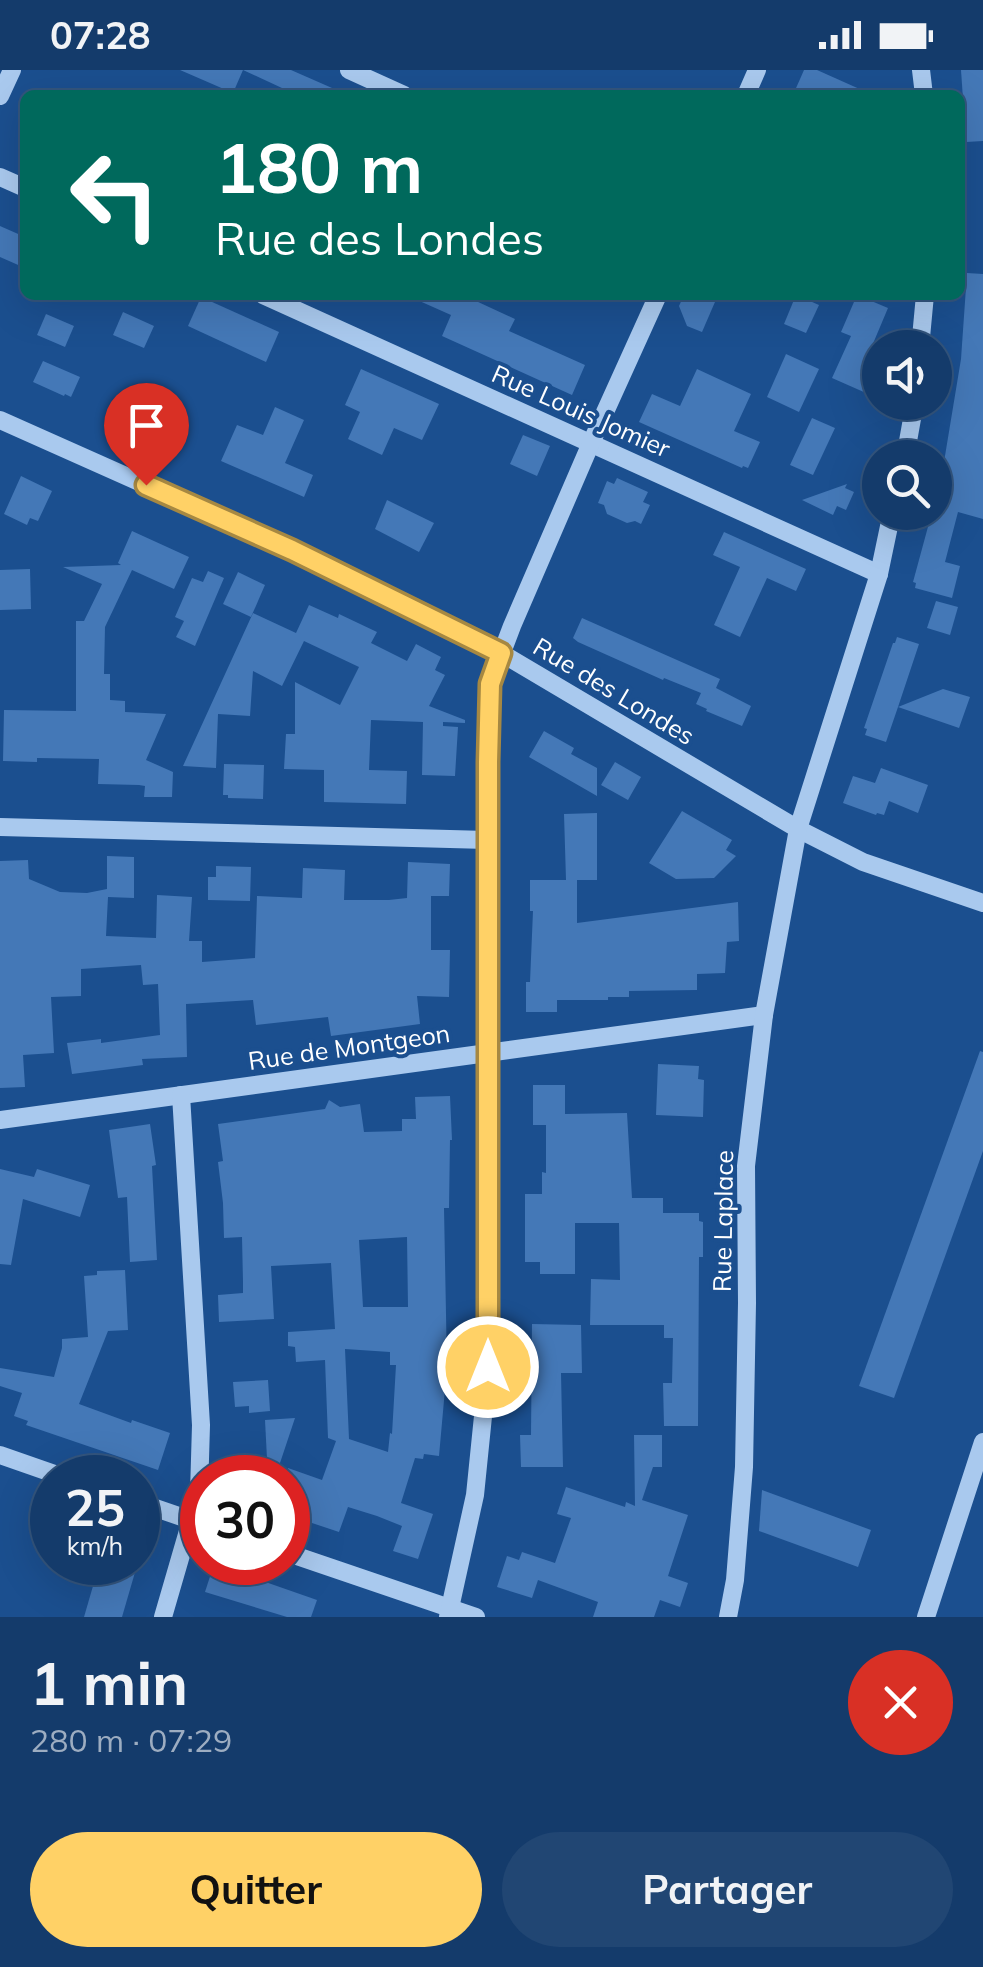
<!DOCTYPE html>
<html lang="fr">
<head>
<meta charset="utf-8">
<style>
	:root { --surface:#143b6b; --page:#214673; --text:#f1f3f6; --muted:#9dadc1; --line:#33557e; --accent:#ffd166 }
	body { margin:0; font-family:Mulish,sans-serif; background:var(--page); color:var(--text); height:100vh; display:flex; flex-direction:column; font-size:38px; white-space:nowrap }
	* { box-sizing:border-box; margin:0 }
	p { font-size:32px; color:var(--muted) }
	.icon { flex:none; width:55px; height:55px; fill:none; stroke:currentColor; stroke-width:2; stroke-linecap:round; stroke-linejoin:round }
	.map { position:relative; height:1547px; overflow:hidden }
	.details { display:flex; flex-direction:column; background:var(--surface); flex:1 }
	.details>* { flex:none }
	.top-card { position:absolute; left:20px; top:20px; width:945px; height:210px; border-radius:15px; box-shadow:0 10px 40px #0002,0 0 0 2px var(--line); background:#00695c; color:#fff; overflow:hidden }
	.tools { position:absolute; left:862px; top:260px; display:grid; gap:20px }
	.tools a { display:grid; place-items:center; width:90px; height:90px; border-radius:50%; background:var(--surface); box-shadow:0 10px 40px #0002,0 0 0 2px var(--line); font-size:50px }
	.speed { position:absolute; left:30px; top:1385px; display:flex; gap:20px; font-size:50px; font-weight:700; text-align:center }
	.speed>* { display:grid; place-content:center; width:130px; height:130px; border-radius:50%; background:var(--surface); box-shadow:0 10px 40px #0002,0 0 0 2px var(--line); line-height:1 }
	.speed small { font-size:25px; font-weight:400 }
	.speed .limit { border:15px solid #d22; background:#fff; color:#111 }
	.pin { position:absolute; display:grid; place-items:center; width:85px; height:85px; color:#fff; margin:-102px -42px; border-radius:50% 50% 50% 0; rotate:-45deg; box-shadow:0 0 10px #0007 }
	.pin .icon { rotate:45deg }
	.me { position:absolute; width:110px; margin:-55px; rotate:0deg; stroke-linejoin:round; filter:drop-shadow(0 0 8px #0008) }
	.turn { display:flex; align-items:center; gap:35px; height:210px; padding:0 30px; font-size:45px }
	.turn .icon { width:130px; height:130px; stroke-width:2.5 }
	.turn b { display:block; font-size:70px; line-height:85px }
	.round { display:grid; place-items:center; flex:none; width:105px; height:105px; border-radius:52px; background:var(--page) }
	.overview { display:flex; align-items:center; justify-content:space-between; height:170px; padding:0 30px }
	h1 { font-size:60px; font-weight:700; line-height:75px }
	.primary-button { display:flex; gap:20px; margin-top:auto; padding:20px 30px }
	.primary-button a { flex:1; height:115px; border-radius:60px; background:var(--accent); color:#111; font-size:40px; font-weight:700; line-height:115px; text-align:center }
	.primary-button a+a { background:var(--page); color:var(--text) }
	.status { display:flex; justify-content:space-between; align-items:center; height:70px; padding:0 50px; background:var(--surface); direction:ltr }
	.status svg { height:28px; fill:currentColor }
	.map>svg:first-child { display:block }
	.building { fill:#4478b7; fill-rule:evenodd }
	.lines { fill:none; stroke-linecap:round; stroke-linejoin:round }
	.minor { stroke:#a9c9ee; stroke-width:18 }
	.route-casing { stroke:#a68842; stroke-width:25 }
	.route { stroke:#ffd166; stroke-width:18 }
	.labels { text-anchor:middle; stroke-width:8; stroke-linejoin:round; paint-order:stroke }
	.street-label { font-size:25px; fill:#fff; stroke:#1b4f8f }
</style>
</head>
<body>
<div class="status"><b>07:28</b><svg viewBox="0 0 49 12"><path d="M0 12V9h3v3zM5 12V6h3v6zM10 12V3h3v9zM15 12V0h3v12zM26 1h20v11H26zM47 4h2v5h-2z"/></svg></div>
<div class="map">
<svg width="983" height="1547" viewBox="0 0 983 1547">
	<rect width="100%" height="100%" fill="#1b4f8f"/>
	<g class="building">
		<polygon points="180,0 291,0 348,25 297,25 243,0 233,23"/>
		<polygon points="804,0 817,0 873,25 793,25"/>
		<polygon points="961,0 983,0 983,71 966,72"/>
		<polygon points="0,156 25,167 25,198 0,187"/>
		<polygon points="967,203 983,204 983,449 958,442 945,492 960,496 952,528 915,518 916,513 913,512 932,442 935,442 935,431 942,404 961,289"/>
		<polygon points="406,225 463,225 515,249 509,261 585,295 572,325 442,266 451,245"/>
		<polygon points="684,225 718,225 702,262 687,256 679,236"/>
		<polygon points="796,225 819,235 806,263 784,254"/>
		<polygon points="857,225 888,238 872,276 880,279 880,290 866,323 832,308 851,266 841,262"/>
		<polygon points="201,227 279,262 266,292 188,256"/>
		<polygon points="123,242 154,256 144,278 113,265"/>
		<polygon points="46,244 74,256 65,277 37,265"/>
		<polygon points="786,284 819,299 799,342 767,327"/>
		<polygon points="43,291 80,307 71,327 65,324 64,326 33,312"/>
		<polygon points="361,299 439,334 422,370 394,358 382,385 348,369 360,342 345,335"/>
		<polygon points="697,299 751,324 734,361 760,372 748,398 743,396 742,398 639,352 652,324 680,336"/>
		<polygon points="120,326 150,339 140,361 110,347"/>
		<polygon points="275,337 304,350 285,393 313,405 304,427 221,391 237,355 263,365"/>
		<polygon points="812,348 835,358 813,405 790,395"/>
		<polygon points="523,365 550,376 537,406 510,394"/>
		<polygon points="21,406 52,421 38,451 30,448 27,455 4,444"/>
		<polygon points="617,408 648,422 643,432 650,435 641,454 635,451 627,453 607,444 604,435 598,433 607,411 614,414"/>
		<polygon points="847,414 845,418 854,422 846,440 837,436 833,445 802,430"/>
		<polygon points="387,430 434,453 419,482 375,459"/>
		<polygon points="132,461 189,487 174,519 132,500 105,557 104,604 110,604 110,630 125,631 125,642 166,644 146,690 173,702 172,727 144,727 145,716 139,715 98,714 99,689 37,688 37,692 3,691 4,640 76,641 76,551 84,551 102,514 63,497 121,495 118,493"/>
		<polygon points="724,462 806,499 796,521 767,508 740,567 714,555 740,497 713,485"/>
		<polygon points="30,499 31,539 0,540 0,500"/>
		<polygon points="208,501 224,508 195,576 176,567 184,551 175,547 192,508 203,512"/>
		<polygon points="238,502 265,515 251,547 223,534"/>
		<polygon points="936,531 958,537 950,565 927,558"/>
		<polygon points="309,535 338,548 339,544 377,562 371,573 407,591 416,574 441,587 435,600 445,605 429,636 465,650 465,653 443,652 443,656 458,657 455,706 422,705 423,652 371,650 369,700 407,701 406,734 324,732 324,700 284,699 286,664 295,664 295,612 340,635 359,597 304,571 282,616 253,601 250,646 218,644 216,698 183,696 253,543 296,563"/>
		<polygon points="582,548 720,609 716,618 751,636 742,656 706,641 707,639 696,634 701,623 664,608 663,610 578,572 573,568"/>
		<polygon points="897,567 919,574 898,637 943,619 970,627 959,658 898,637 886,672 865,665 867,659 864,658 893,573 895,573"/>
		<polygon points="544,661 574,678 571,684 597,698 597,726 529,687"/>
		<polygon points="615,692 641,707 628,730 601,715"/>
		<polygon points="224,694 264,695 263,729 228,728 228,725 223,725"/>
		<polygon points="881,698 928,715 918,743 889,731 884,745 877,743 876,745 843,733 853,706 875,713"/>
		<polygon points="682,741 732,770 726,780 736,786 714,808 676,809 649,793"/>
		<polygon points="597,743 597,810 577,810 577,853 738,832 739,871 727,872 725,903 697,904 697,920 629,921 629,927 608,927 608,930 557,930 557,942 526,942 526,912 530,912 533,841 530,841 530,810 566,810 564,744"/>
		<polygon points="107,786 134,787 134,828 108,827 106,866 156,868 157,825 192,827 189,871 202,871 202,892 255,888 257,826 302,828 303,798 345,800 344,830 389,830 407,828 408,792 450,794 449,826 431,826 431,880 450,880 449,927 417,926 420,954 331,966 328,947 256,955 253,930 186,934 187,987 142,989 143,995 72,1004 67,973 101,969 101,973 160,965 158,914 143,915 141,895 81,899 81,926 51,927 54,983 23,985 25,1017 0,1018 0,791 28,790 29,809 60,822 87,823 107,819"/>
		<polygon points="216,796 251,797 250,831 208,830 208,807 216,807"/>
		<polygon points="980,981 983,982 983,1081 894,1328 859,1316"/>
		<polygon points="658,994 699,996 698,1009 704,1010 703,1047 656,1045"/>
		<polygon points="533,1015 565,1015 565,1044 627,1043 632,1128 663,1128 663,1143 699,1143 699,1151 703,1152 703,1187 699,1187 698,1356 664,1356 663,1313 672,1313 673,1268 664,1268 664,1255 590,1255 591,1209 620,1210 619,1153 575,1153 575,1204 540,1204 540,1192 525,1192 525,1124 542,1124 542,1102 546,1103 546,1055 533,1055"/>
		<path d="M450,1026L452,1070H450L449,1138H444L447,1297L439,1386L424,1384L423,1389L415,1388L401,1433L433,1444L418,1489L393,1481L402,1456L377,1446L348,1437L339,1462L288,1445V1398L322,1410L336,1371L328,1368L325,1290L296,1292L295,1277L288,1276V1262L335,1259L331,1193L271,1196L274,1249L219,1252L218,1225L243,1223V1212L242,1167L224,1168L223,1133L218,1092L223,1091L218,1054L325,1039L329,1030L340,1037L360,1034L364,1062L402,1061V1049H416L415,1027ZM407,1167L408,1237H363L359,1170ZM345,1279L390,1282V1295H396L392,1364L390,1363L388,1382L349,1369Z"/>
		<polygon points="150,1054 156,1095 152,1096 157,1190 130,1192 127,1127 118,1128 109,1060"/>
		<polygon points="0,1099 34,1107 37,1099 90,1115 80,1147 23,1129 11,1195 0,1194"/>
		<polygon points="125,1200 128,1260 108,1261 79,1334 131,1353 132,1350 170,1363 158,1400 26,1355 28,1351 14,1346 22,1323 0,1316 0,1298 54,1307 62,1278 62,1269 88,1267 84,1206 97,1205 97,1201"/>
		<polygon points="532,1254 581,1255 582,1303 561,1303 563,1397 521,1397 520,1365 531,1365"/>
		<polygon points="268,1310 270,1341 249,1343 249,1336 235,1337 233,1312"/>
		<polygon points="295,1348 275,1408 268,1408 265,1350"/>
		<polygon points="634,1365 662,1365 662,1397 653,1397 642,1430 688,1445 668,1506 688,1513 680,1537 660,1530 654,1547 593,1547 598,1532 538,1510 532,1528 497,1517 507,1486 519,1490 522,1482 555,1493 571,1448 557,1444 566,1417 625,1437 626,1432 635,1436"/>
		<polygon points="762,1420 871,1460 858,1497 759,1461"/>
		<polygon points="100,1492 138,1492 122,1547 84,1547"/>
		<polygon points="214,1494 317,1530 311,1547 287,1547 205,1522"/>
	</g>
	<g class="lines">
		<g class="minor">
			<polyline points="349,0 404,25"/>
			<polyline points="921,0 924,25"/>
			<polyline points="746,25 757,0"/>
			<polyline points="0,26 12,0"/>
			<polyline points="0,107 25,118"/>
			<polyline points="263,225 879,504"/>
			<polyline points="920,278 925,225"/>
			<polyline points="0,350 292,480 501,583 798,759 863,792 983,833"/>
			<polyline points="905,388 915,332"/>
			<polyline points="0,757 487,770"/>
			<polyline points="0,1050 764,945"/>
			<polyline points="0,1385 66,1408"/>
			<polyline points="138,1432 202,1454"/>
			<polyline points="288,1483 476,1547"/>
			<polyline points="163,1547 199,1423 201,1355 181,1025"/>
			<polyline points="448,1547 475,1425 488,1297 487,770 490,614 512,556 591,373 658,225"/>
			<polyline points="728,1547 735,1510 744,1397 747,1233 746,1096 764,945 798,759 879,504 892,442"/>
			<polyline points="926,1547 983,1372"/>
		</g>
	</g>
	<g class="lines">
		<defs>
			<polyline id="route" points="146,415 292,480 501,583 490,614 488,692 488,1297"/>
		</defs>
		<use href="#route" class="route-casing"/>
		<use href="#route" class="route"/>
	</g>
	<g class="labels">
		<g class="street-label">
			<text transform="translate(581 341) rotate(24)" y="9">Rue Louis Jomier</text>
			<text transform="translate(614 621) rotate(31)" y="9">Rue des Londes</text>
			<text transform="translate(349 977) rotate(-8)" y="9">Rue de Montgeon</text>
			<text transform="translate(723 1151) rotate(-89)" y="9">Rue Laplace</text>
		</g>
	</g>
</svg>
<div class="tools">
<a><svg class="icon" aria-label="sound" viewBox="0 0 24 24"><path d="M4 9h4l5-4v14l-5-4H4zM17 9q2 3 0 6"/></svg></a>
<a><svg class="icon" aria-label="search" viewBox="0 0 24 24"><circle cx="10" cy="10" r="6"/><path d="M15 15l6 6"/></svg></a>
</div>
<div class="speed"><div>25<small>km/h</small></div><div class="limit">30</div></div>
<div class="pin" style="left:146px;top:415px;background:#d93025"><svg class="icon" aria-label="arrive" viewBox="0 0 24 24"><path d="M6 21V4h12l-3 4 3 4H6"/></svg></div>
<svg class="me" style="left:488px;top:1297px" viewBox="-20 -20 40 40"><circle r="17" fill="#ffd166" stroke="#fff" stroke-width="3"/><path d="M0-11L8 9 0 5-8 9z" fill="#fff"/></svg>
<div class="top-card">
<div class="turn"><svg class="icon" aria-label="left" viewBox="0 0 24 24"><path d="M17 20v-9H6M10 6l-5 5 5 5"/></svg><div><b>180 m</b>Rue des Londes</div></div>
</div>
</div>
<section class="details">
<div class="overview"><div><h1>1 min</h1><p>280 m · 07:29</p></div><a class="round" style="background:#d93025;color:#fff"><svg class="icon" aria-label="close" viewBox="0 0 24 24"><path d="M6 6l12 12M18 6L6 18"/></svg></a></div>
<div class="primary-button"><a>Quitter</a><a>Partager</a></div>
</section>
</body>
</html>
